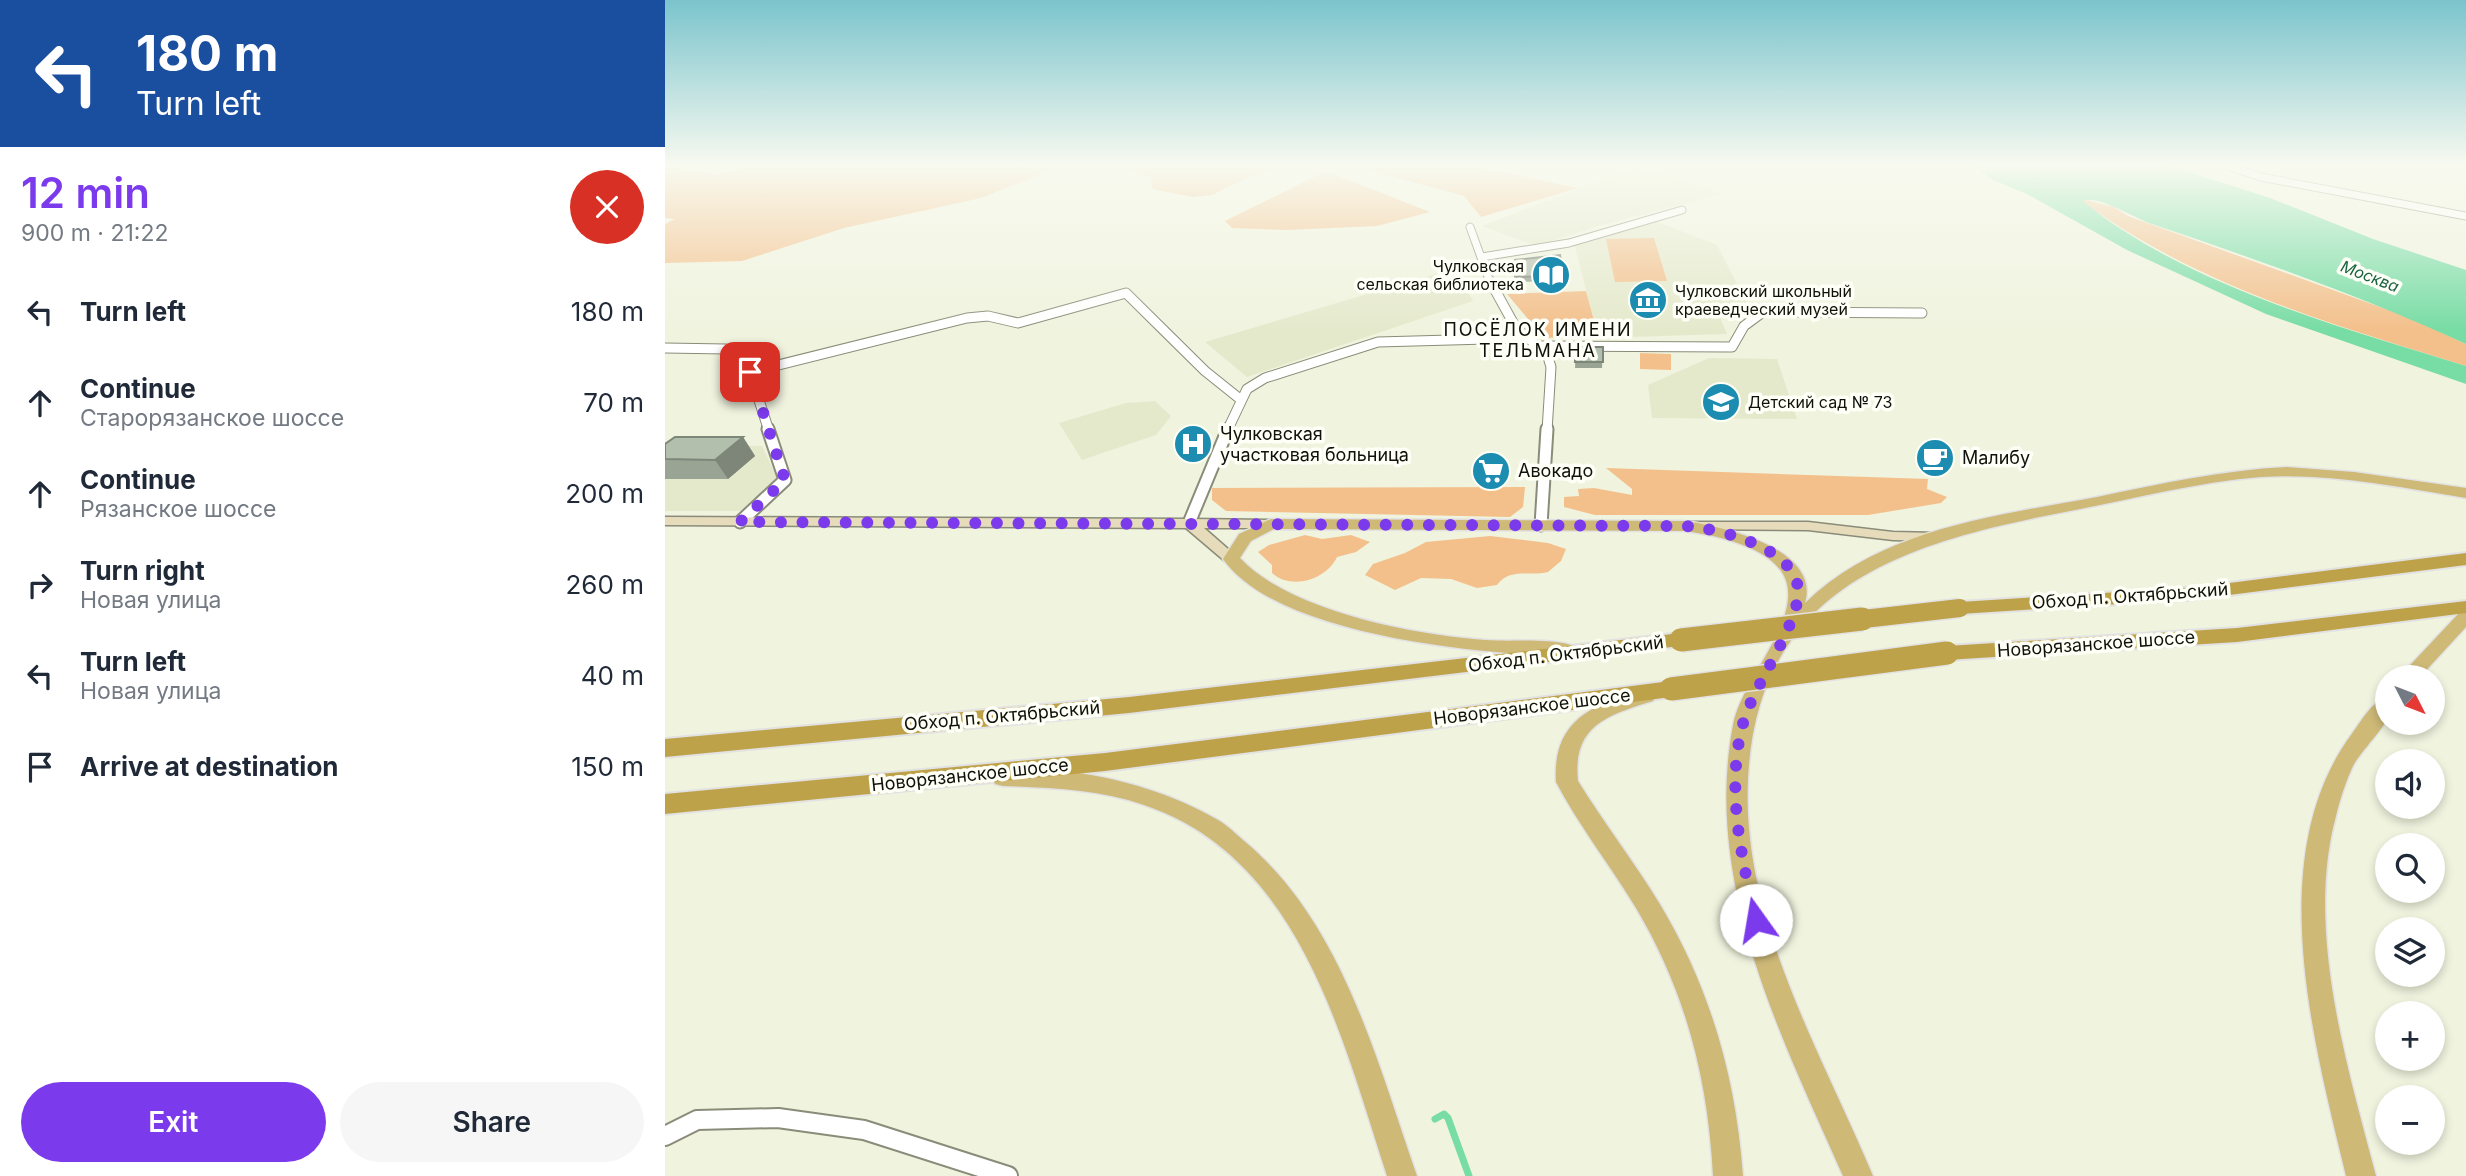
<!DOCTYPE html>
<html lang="en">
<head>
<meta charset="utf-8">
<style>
	:root { --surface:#fff; --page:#f6f6f7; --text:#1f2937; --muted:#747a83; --accent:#7c3aed }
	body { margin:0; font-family:Inter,sans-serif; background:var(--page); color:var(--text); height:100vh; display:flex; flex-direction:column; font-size:26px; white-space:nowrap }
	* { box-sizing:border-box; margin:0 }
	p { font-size:23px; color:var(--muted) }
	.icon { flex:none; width:38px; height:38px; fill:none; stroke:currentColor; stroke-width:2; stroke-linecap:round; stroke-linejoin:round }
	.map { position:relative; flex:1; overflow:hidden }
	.sheet { display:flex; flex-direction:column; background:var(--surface); width:665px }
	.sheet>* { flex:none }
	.banner { background:#1a4fa0; color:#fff; overflow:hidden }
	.needle { width:46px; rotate:132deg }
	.controls { position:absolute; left:1710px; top:665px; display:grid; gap:14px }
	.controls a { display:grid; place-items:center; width:70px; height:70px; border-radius:50%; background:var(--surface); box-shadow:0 4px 10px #0003; font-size:35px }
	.pin { position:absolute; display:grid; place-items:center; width:60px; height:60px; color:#fff; margin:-30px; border-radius:14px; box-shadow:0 4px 10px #0006 }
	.me { position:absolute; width:77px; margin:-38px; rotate:347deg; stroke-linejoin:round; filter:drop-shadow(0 0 5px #0008) }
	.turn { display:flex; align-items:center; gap:24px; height:147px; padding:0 21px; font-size:32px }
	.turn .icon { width:91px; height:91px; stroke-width:2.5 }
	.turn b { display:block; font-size:49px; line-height:60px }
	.round { display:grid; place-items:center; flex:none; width:74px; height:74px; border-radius:37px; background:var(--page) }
	.headline { display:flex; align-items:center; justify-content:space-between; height:119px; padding:0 21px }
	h1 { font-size:42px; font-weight:600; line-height:52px; color:var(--accent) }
	.cta { display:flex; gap:14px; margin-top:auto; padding:14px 21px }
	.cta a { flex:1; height:80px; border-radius:42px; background:var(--accent); color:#fff; font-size:28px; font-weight:600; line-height:80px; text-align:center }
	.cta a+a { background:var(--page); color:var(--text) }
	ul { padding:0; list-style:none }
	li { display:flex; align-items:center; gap:21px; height:91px; padding:0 21px }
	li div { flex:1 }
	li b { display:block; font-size:26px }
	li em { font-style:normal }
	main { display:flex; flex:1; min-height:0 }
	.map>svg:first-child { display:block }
	.built { fill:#e5e9cc }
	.green { fill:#f3c08c }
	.water { fill:#78dca5 }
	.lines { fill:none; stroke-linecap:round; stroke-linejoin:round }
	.stream { stroke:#78dca5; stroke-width:7 }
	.minor-far3-casing { stroke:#8a8c79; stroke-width:9 }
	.minor-far2-casing { stroke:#8a8c79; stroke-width:11 }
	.minor-far1-casing { stroke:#8a8c79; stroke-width:15 }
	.minor-casing { stroke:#8a8c79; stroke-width:22 }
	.secondary-casing { stroke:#8a8c79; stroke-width:3 }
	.primary-casing { stroke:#e2e2e2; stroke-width:3 }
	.trunk-casing { stroke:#e2e2e2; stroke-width:4 }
	.minor-far3 { stroke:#fff; stroke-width:7 }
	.minor-far2 { stroke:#fff; stroke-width:9 }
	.minor-far1 { stroke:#fff; stroke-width:11 }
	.minor { stroke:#fff; stroke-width:18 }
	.secondary { fill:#e6dcbb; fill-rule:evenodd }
	.primary { fill:#ceb977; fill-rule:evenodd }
	.trunk { fill:#bea24a; fill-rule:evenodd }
	.trunk-bridge-far1-casing { stroke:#e2e2e2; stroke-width:21; stroke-linecap:butt }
	.trunk-bridge-casing { stroke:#e2e2e2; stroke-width:26; stroke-linecap:butt }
	.trunk-bridge-far1 { stroke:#bea24a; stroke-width:18 }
	.trunk-bridge { stroke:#bea24a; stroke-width:23 }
	.wall { fill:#9aa495 }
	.shaded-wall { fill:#7d8679 }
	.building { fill:#b3bfad; stroke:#7d8679; stroke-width:2 }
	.route { stroke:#7c3aed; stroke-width:12; stroke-dasharray:0 21.6 }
	.labels { text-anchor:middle; stroke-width:7; stroke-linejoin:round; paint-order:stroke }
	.far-poi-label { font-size:16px; fill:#10110a; stroke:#fefff6; text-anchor:start }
	.far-water-label { font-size:16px; font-style:italic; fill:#1b6441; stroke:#fefff6 }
	.far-quarter-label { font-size:18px; letter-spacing:2px; fill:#10110a; stroke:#fefff6 }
	.poi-label { font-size:18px; fill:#10110a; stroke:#fefff6; text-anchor:start }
	.street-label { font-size:18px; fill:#10110a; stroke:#fefff6 }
</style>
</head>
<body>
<main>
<section class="sheet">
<div class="banner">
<div class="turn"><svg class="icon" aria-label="left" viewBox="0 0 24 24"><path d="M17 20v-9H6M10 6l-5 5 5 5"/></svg><div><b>180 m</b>Turn left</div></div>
</div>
<div class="headline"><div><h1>12 min</h1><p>900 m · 21:22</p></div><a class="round" style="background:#d93025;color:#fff"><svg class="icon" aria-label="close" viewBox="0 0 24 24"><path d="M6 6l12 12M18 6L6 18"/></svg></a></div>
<ul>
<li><svg class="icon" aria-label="left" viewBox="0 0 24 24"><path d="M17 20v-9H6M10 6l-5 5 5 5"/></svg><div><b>Turn left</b></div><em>180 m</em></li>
<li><svg class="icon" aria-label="ahead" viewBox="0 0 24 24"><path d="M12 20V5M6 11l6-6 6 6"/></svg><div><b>Continue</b><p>Старорязанское шоссе</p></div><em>70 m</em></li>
<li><svg class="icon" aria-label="ahead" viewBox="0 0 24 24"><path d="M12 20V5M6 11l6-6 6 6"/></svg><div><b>Continue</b><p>Рязанское шоссе</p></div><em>200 m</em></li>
<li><svg class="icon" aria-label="right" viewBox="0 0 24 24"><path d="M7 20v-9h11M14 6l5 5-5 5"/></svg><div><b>Turn right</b><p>Новая улица</p></div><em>260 m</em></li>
<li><svg class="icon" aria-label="left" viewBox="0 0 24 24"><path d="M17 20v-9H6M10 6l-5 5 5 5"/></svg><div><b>Turn left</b><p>Новая улица</p></div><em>40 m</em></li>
<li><svg class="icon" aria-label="arrive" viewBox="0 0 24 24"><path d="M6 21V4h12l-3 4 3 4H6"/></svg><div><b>Arrive at destination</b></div><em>150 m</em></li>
</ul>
<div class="cta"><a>Exit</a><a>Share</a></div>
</section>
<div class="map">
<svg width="1801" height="1176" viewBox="0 0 1801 1176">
	<rect width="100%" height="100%" fill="#f0f3de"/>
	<g class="built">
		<polygon points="972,166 1058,194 937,225 871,246 817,226"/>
		<polygon points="990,221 1052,245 1087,313 1054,315 1062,334 933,338 910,246"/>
		<polygon points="791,268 808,301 582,377 540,342"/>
		<polygon points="1044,358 1112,359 1132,419 987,418 983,385"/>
		<polygon points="490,401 506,416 491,435 417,460 394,423 461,403"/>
		<polygon points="0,444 97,446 114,481 80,511 0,511"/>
	</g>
	<g class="green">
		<polygon points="0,166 53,175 84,166 396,166 316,198 179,228 77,261 0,263 0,224 10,219 0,218"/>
		<polygon points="469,166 610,166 617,167 585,176 547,195 528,197 487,189 486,177 460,170"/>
		<polygon points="689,166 808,166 913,188 816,217 799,196"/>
		<polygon points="661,171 765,212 712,226 622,230 567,228 560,221"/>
		<path d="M1421,200L1449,207L1463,216L1740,316L1801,344V366C1668,325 1530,285 1417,201Z"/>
		<polygon points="989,238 1002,281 950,282 941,239"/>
		<polygon points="921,291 933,336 879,338 842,294"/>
		<polygon points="975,353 1006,354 1006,370 975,369"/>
		<polygon points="941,468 1263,479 1262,489 1282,497 1276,503 1203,515 930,515 899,507 899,497 914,496 913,489 929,488 967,495 967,489"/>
		<polygon points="860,487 858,507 845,517 561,511 547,500 547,488"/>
		<path d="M640,535L657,539L686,535L705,542L691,552L672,557C662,579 627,591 607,573V565L593,552L604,545Z"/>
		<path d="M825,536L883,543L901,549L896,561L883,572C866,577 845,567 832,585L812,588L786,579L756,578L730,590L700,575L708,564L740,553L761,542Z"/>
	</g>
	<path class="water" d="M1308,166H1505L1605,198L1708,239L1801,270V344C1699,297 1593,260 1487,224C1468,218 1435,195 1418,201C1518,284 1677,328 1801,366V384L1601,314L1462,250L1362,194L1328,180Z"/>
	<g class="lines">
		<polyline class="stream" points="770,1119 779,1114 783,1118 804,1176"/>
		<defs>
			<g id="minor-far3">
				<polyline points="1563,166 1596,177 1801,216"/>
				<polyline points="805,227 825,282"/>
				<polyline points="817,257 904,243 1017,210"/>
			</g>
			<g id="minor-far2">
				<polyline points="825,281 851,328 882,354 886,367 882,431"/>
				<polyline points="868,346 1067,347 1079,326 1098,312 1257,313"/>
				<polyline points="0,348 61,349 79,354 104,431"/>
				<polyline points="85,372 302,318 323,316 353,323 461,293 540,371 575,399"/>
				<polyline points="562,431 582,389 600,378 713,342 858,338"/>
			</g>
			<g id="minor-far1">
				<polyline points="75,522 120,480 103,429"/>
				<polyline points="524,523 563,429"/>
				<polyline points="876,525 882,429"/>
			</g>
			<polyline id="minor" points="0,1136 32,1120 113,1118 199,1130 343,1176"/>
			<g id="secondary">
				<polygon points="0,517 524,519 606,520 613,524 606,528 539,528 571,556 574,559 571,562 561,562 521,528 0,525"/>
				<polygon points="1022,522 1143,522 1228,532 1271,533 1278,537 1271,541 1228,540 1143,530 1017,529 1015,526 1017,523"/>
			</g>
			<g id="primary">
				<path d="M1622,467L1689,472L1801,488V498C1733,487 1665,473 1596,477C1532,482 1469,499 1405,511C1242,542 1092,584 1083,779C1076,919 1156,1052 1208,1176H1178C1116,1036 1038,883 1068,725C1076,681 1132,626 1122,584C1114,548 1050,535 1019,531L609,529L586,541L575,558C624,611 750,635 820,640C847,642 880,638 906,645L908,650L906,655L899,656C812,654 611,635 558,559L574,534L606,519L1019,521C1056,526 1156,548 1140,603C1218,528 1331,516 1432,497C1495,484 1557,470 1622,467Z"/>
				<polygon points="1801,610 1801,627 1755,677 1734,677 1795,612"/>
				<path d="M981,689L988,691L991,696L988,701C942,715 907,726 913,781C939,823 970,863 996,906C1046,990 1071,1079 1078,1176H1048C1043,1079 1021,992 971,908C945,865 914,826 891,782C887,719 929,704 981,689Z"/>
				<path d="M1722,697C1722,703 1724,712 1722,718C1718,730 1696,751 1688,766C1681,781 1675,799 1671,816C1640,929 1682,1066 1711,1176H1681C1649,1042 1597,857 1686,735C1695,723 1707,701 1722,697Z"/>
				<path d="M338,770C361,770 385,768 407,772C458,779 508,794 553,820C562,825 570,833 578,840C677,922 711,1059 752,1176H722C677,1038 635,857 479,805C433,789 386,788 338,786L330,784L327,778L330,772Z"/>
			</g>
			<g id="trunk">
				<polygon points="1801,553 1801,565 1533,599 1295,614 1285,608 1295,602 1533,587"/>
				<polygon points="1801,601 1801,613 1572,642 1282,660 1275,658 1272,653 1275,648 1282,646 1572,628"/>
				<polygon points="1016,633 1023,635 1026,640 1023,645 464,713 0,757 0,739 464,697"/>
				<polygon points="1006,681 1014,684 1017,689 1014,694 1006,697 440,771 0,814 0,794 440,753"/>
			</g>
		</defs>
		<use href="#minor-far3" class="minor-far3-casing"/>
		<use href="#minor-far2" class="minor-far2-casing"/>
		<use href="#minor-far1" class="minor-far1-casing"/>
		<use href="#minor" class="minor-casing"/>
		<use href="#secondary" class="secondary-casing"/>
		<use href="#primary" class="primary-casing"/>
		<use href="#trunk" class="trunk-casing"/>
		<use href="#minor-far3" class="minor-far3"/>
		<use href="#minor-far2" class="minor-far2"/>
		<use href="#minor-far1" class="minor-far1"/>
		<use href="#minor" class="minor"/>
		<use href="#secondary" class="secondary"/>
		<use href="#primary" class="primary"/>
		<use href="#trunk" class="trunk"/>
		<defs>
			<polyline id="trunk-bridge-far1" points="1181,621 1295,608"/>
			<g id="trunk-bridge">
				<polyline points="1016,640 1197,619"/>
				<polyline points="1006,689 1282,653"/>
			</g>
		</defs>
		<use href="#trunk-bridge-far1" class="trunk-bridge-far1-casing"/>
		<use href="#trunk-bridge" class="trunk-bridge-casing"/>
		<use href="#trunk-bridge-far1" class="trunk-bridge-far1"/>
		<use href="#trunk-bridge" class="trunk-bridge"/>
	</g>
	<g class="wall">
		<polygon points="850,260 898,276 898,281 851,282"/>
		<polygon points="911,347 938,347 937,368 910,368"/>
		<polygon points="78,437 90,456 63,479 0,479 0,444"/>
	</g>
	<polygon class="shaded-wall" points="78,437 90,456 63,479 50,460"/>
	<g class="building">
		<polygon points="895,255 898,276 850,277 850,260"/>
		<polygon points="911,347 938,347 938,362 910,362"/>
		<polygon points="10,437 78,437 50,460 0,459 0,444"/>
	</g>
	<linearGradient id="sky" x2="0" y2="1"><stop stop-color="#7bc4cd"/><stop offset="0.5" stop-color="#f8faf0"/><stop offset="1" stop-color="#f8faf0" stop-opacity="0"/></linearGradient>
	<rect width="1801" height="330" fill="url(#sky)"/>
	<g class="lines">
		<path class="route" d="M85,372L120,480L75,522L1019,526C1051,528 1130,547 1133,589C1136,621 1090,684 1079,720C1060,785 1076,856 1091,920"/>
	</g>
	<defs>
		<symbol id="library-disc" viewBox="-11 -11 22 22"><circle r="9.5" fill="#1c8db1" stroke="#fefff6"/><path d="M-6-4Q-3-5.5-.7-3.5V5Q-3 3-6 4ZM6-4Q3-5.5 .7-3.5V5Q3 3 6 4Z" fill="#fff"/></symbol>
		<symbol id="museum-disc" viewBox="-11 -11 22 22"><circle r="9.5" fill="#1c8db1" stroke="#fefff6"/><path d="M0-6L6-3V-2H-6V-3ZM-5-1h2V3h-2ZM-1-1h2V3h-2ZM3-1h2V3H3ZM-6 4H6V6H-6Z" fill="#fff"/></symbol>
		<symbol id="school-disc" viewBox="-11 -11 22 22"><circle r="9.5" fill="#1c8db1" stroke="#fefff6"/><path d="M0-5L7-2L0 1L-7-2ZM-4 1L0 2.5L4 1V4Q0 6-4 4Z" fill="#fff"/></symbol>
		<symbol id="hospital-disc" viewBox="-11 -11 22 22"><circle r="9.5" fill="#1c8db1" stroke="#fefff6"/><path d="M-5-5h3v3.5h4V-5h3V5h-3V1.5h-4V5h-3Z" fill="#fff"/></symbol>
		<symbol id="cafe-disc" viewBox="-11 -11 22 22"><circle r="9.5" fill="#1c8db1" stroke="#fefff6"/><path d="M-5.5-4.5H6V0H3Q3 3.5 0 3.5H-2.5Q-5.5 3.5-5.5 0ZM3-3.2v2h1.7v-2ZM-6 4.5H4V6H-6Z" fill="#fff"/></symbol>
		<symbol id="supermarket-disc" viewBox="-11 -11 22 22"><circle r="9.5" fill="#1c8db1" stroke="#fefff6"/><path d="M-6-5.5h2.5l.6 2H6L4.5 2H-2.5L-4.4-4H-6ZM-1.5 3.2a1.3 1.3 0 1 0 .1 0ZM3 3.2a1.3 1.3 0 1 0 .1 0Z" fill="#fff"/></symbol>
	</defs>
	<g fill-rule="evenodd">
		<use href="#library-disc" x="864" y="253" width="44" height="44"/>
		<use href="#museum-disc" x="961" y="278" width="44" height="44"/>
		<use href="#school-disc" x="1034" y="380" width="44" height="44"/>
		<use href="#hospital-disc" x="506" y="422" width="44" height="44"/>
		<use href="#cafe-disc" x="1248" y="436" width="44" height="44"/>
		<use href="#supermarket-disc" x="804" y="449" width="44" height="44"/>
	</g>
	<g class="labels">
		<g class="far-poi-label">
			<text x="859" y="272" text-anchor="end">Чулковская<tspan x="859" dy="18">сельская библиотека</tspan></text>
			<text x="1010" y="297">Чулковский школьный<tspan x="1010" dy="18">краеведческий музей</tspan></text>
			<text x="1083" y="408">Детский сад № 73</text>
		</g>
		<g class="far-water-label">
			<text transform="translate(1705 276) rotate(21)" y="6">Москва</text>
		</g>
		<g class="far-quarter-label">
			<text x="873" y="336">ПОСЁЛОК ИМЕНИ<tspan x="873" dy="21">ТЕЛЬМАНА</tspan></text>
		</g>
		<g class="poi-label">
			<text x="555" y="440">Чулковская<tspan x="555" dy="21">участковая больница</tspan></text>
			<text x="1297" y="464">Малибу</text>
			<text x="853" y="477">Авокадо</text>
		</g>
		<g class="street-label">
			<text transform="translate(1465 596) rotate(-4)" y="6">Обход п. Октябрьский</text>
			<text transform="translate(1431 644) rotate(-4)" y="6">Новорязанское шоссе</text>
			<text transform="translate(901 654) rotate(-7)" y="6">Обход п. Октябрьский</text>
			<text transform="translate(867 707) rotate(-7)" y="6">Новорязанское шоссе</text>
			<text transform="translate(337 716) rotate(-5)" y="6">Обход п. Октябрьский</text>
			<text transform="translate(305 775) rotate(-6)" y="6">Новорязанское шоссе</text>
		</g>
	</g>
</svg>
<div class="controls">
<a><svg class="needle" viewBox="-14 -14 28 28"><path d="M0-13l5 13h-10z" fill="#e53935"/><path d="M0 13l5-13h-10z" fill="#747a83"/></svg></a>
<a><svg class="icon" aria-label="sound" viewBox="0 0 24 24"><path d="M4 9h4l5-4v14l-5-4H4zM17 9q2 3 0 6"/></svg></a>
<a><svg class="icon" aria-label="search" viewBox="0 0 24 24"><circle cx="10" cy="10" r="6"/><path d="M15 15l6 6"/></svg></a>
<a><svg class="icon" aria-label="layers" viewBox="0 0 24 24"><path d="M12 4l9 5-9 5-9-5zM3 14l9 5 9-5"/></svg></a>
<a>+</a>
<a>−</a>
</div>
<div class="pin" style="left:85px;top:372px;background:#d93025"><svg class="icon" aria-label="arrive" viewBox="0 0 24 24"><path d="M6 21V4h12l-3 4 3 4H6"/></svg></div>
<svg class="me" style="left:1091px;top:920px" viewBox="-20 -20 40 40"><circle r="19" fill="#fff"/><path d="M0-13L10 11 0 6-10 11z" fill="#7c3aed"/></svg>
</div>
</main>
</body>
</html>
